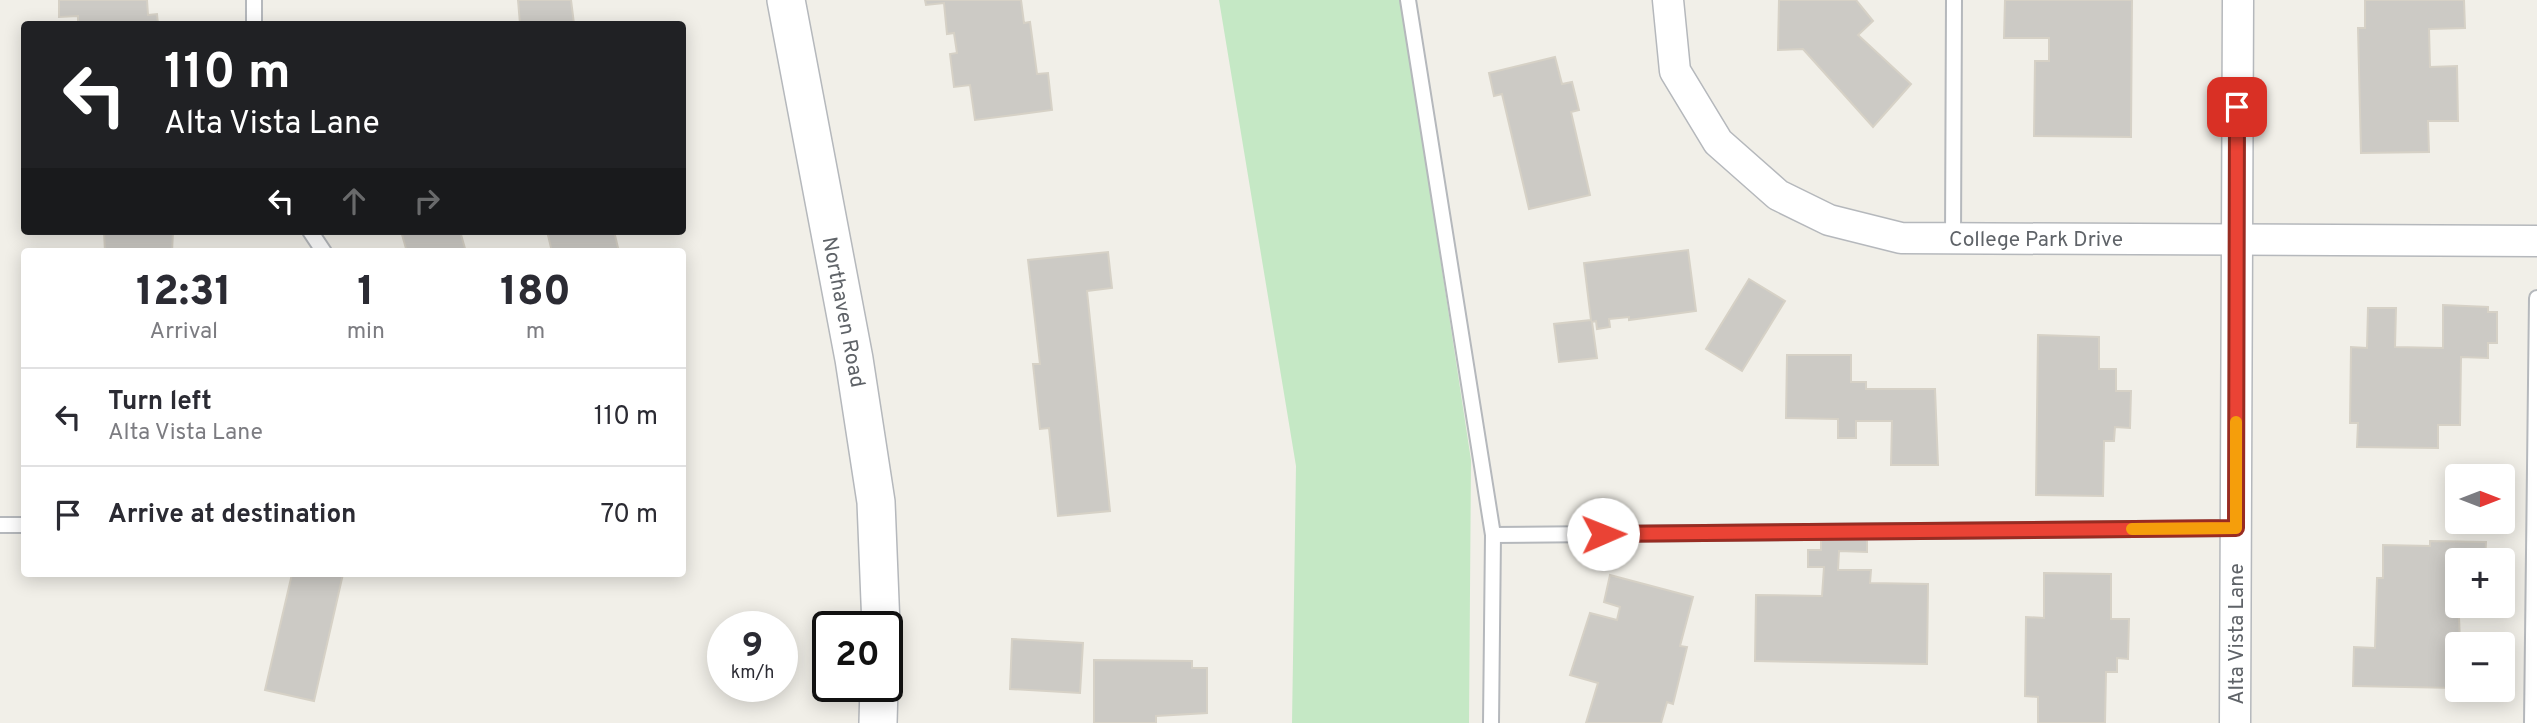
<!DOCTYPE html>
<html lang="en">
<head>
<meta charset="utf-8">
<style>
	:root { --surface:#fff; --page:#f2f2f3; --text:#2b2b33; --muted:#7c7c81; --line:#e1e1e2 }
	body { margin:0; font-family:Overpass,sans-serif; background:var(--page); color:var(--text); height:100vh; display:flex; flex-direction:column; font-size:26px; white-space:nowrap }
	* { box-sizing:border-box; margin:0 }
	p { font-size:23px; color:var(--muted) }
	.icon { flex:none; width:38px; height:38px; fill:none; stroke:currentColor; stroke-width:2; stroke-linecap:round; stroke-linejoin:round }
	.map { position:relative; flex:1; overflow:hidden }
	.sheet { position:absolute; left:21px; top:248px; width:665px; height:329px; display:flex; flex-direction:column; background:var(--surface); border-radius:7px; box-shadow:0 4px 18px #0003 }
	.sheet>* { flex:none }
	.banner { position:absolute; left:21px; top:21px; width:665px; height:214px; border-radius:7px; box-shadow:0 4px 18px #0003; background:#202124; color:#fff; overflow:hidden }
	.needle { width:46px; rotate:90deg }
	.controls { position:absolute; left:2445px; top:464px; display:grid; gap:14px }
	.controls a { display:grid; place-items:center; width:70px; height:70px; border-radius:7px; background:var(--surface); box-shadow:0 4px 18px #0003; font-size:35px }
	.speed { position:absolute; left:707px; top:611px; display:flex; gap:14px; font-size:35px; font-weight:700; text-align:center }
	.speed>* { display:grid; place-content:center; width:91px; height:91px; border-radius:50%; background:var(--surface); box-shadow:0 4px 18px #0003; line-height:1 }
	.speed small { font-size:18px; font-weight:400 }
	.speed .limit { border:4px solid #111; border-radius:10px; background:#fff; color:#111 }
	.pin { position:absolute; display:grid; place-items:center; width:60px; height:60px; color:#fff; margin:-30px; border-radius:14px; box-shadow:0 4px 10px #0006 }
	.me { position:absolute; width:77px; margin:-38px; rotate:89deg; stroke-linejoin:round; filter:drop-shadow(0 0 5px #0008) }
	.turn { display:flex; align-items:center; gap:24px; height:147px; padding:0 28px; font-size:32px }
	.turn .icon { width:91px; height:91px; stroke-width:2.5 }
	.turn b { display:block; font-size:49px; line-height:60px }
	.lanes { display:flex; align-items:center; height:66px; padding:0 28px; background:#0003; justify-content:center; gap:35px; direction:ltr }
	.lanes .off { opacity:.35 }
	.eta { display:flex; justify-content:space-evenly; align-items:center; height:119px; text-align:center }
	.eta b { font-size:42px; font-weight:800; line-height:49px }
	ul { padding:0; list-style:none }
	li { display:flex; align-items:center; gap:21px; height:98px; padding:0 28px; border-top:2px solid var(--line) }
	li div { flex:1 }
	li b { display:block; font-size:26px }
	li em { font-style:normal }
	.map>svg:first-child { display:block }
	.green { fill:#c5e8c5 }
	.building { fill:#cccac5; stroke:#d6d1c6; stroke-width:2 }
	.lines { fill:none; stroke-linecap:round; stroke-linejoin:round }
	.service-casing { stroke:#b5b8bc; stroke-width:18 }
	.minor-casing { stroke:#b5b8bc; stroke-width:33 }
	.tertiary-casing { stroke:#b5b8bc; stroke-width:40 }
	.service { stroke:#fff; stroke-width:14 }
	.minor { stroke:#fff; stroke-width:30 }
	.tertiary { stroke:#fff; stroke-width:37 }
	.route-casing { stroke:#982c22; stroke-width:18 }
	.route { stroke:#ea4335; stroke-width:12 }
	.slow { stroke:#f59e0b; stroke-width:12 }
	.labels { text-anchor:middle; stroke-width:6; stroke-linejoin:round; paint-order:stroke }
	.street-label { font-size:21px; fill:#5f6368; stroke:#fff }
</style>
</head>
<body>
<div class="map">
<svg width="2537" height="723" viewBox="0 0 2537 723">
	<rect width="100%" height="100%" fill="#f1efe8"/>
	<polygon class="green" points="1219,0 1401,0 1471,460 1469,723 1292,723 1296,466"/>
	<g class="building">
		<polygon points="59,0 147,0 148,15 157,14 158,24 78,24 78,16 59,17"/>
		<polygon points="518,0 571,0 574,24 520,24"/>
		<polygon points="925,0 1021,0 1024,23 1030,22 1037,74 1048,73 1052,110 975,120 970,85 954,87 950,54 957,53 954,33 947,34 944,3 926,5"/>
		<polygon points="1779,0 1856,0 1873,21 1858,35 1911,84 1873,127 1803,49 1778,50"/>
		<polygon points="2005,0 2132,0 2131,137 2034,136 2035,61 2049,61 2049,38 2004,38"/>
		<polygon points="2365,0 2464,0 2465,28 2429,29 2430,67 2457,66 2458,121 2428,121 2429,152 2361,153 2358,28 2365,28"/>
		<polygon points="1555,57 1562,84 1572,82 1579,110 1571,112 1590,195 1529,209 1502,94 1494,96 1489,73"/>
		<polygon points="104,231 173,231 172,252 105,252"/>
		<polygon points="401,231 460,231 466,252 407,252"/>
		<polygon points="547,231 614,231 619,252 552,252"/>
		<polygon points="1688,250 1696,311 1629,320 1629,317 1609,319 1610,327 1597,329 1596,321 1592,322 1597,358 1559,362 1554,324 1591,320 1584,263"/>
		<polygon points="1108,252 1112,288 1087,291 1110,511 1058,516 1049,428 1040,429 1033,364 1040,364 1028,260"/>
		<polygon points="1749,279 1785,301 1742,371 1706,349"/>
		<polygon points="2443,305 2488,307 2488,312 2497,312 2497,343 2488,343 2488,358 2461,357 2460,425 2438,425 2438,448 2357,447 2358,423 2350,423 2351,347 2367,348 2368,308 2396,308 2395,347 2443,348"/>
		<polygon points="2038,335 2099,337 2099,369 2116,369 2116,391 2131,391 2130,428 2115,427 2114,441 2104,441 2103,496 2036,495"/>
		<polygon points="1787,355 1851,355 1851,382 1866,382 1866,389 1935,389 1938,465 1891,465 1892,421 1856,421 1856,438 1838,438 1838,419 1786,418"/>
		<polygon points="1821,538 1867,539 1867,552 1839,551 1838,570 1871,570 1870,583 1928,584 1927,664 1755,661 1756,595 1822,596 1824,567 1808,567 1808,550 1821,550"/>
		<polygon points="2430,541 2486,542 2485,560 2457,560 2460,644 2457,644 2457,688 2353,686 2354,647 2375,648 2377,578 2383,578 2383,545 2430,546"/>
		<polygon points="2044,573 2111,574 2111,619 2129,619 2128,659 2117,658 2117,672 2106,672 2105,723 2038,723 2038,697 2025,696 2026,617 2044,618"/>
		<polygon points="292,574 343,574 314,701 265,690"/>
		<polygon points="1610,575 1693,597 1680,646 1687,647 1673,704 1667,702 1661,723 1586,723 1598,683 1570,675 1590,613 1617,620 1620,607 1604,602"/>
		<polygon points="1012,639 1083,643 1080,693 1010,689"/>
		<polygon points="1094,660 1192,661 1192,668 1207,668 1207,713 1156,716 1156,723 1094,723"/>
	</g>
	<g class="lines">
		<defs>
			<g id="service">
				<polyline points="1408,0 1493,535 2236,528"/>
				<polyline points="254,24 254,0"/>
				<polyline points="310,231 324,252"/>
				<polyline points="1953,239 1954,0"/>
				<polyline points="0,525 24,525"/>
				<polyline points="1491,723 1493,535"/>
				<polyline points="2532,723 2537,298"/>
			</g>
			<g id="minor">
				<polyline points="1668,0 1675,71 1718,142 1778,195 1829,220 1901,238 2537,241"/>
				<polyline points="2235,723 2238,0"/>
			</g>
			<g id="tertiary">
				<polyline points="786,0 854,359 876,502 881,626"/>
				<polyline points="878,723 879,686"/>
			</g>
		</defs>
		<use href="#service" class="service-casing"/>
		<use href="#minor" class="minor-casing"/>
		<use href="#tertiary" class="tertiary-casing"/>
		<use href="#service" class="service"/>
		<use href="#minor" class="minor"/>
		<use href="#tertiary" class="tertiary"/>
	</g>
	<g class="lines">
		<defs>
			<polyline id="route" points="1603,534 2236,528 2237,107"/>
		</defs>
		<use href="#route" class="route-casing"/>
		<use href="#route" class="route"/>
		<polyline class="slow" points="2132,529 2236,528 2236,422"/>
	</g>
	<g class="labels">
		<g class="street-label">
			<text x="2036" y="246">College Park Drive</text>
			<text transform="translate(844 312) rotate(79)" y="7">Northaven Road</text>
			<text transform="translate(2236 634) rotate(-90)" y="7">Alta Vista Lane</text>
		</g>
	</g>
</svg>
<div class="controls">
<a><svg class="needle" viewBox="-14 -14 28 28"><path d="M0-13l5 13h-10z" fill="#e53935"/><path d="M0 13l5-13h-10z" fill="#7c7c81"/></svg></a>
<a>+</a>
<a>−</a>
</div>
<div class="speed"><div>9<small>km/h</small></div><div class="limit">20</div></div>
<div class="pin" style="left:2237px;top:107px;background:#d93025"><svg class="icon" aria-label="arrive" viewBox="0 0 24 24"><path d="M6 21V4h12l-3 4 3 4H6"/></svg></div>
<svg class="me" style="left:1603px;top:534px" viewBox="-20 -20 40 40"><circle r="19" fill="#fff"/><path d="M0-13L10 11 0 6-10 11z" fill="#ea4335"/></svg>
<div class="banner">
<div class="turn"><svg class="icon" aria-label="left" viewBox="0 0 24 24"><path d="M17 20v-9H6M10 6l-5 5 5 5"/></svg><div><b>110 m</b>Alta Vista Lane</div></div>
<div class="lanes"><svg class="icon" aria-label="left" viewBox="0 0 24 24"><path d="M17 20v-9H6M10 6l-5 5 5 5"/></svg><svg class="icon off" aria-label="ahead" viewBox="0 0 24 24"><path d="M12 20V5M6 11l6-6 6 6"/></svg><svg class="icon off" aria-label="right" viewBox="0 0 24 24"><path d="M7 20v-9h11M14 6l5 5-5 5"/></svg></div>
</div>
<section class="sheet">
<div class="eta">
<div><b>12:31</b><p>Arrival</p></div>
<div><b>1</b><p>min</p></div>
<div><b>180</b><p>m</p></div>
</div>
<ul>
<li><svg class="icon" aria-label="left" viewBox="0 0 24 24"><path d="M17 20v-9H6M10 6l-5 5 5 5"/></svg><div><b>Turn left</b><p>Alta Vista Lane</p></div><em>110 m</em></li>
<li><svg class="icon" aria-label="arrive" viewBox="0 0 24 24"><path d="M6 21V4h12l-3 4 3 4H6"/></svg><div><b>Arrive at destination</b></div><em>70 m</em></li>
</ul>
</section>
</div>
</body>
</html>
